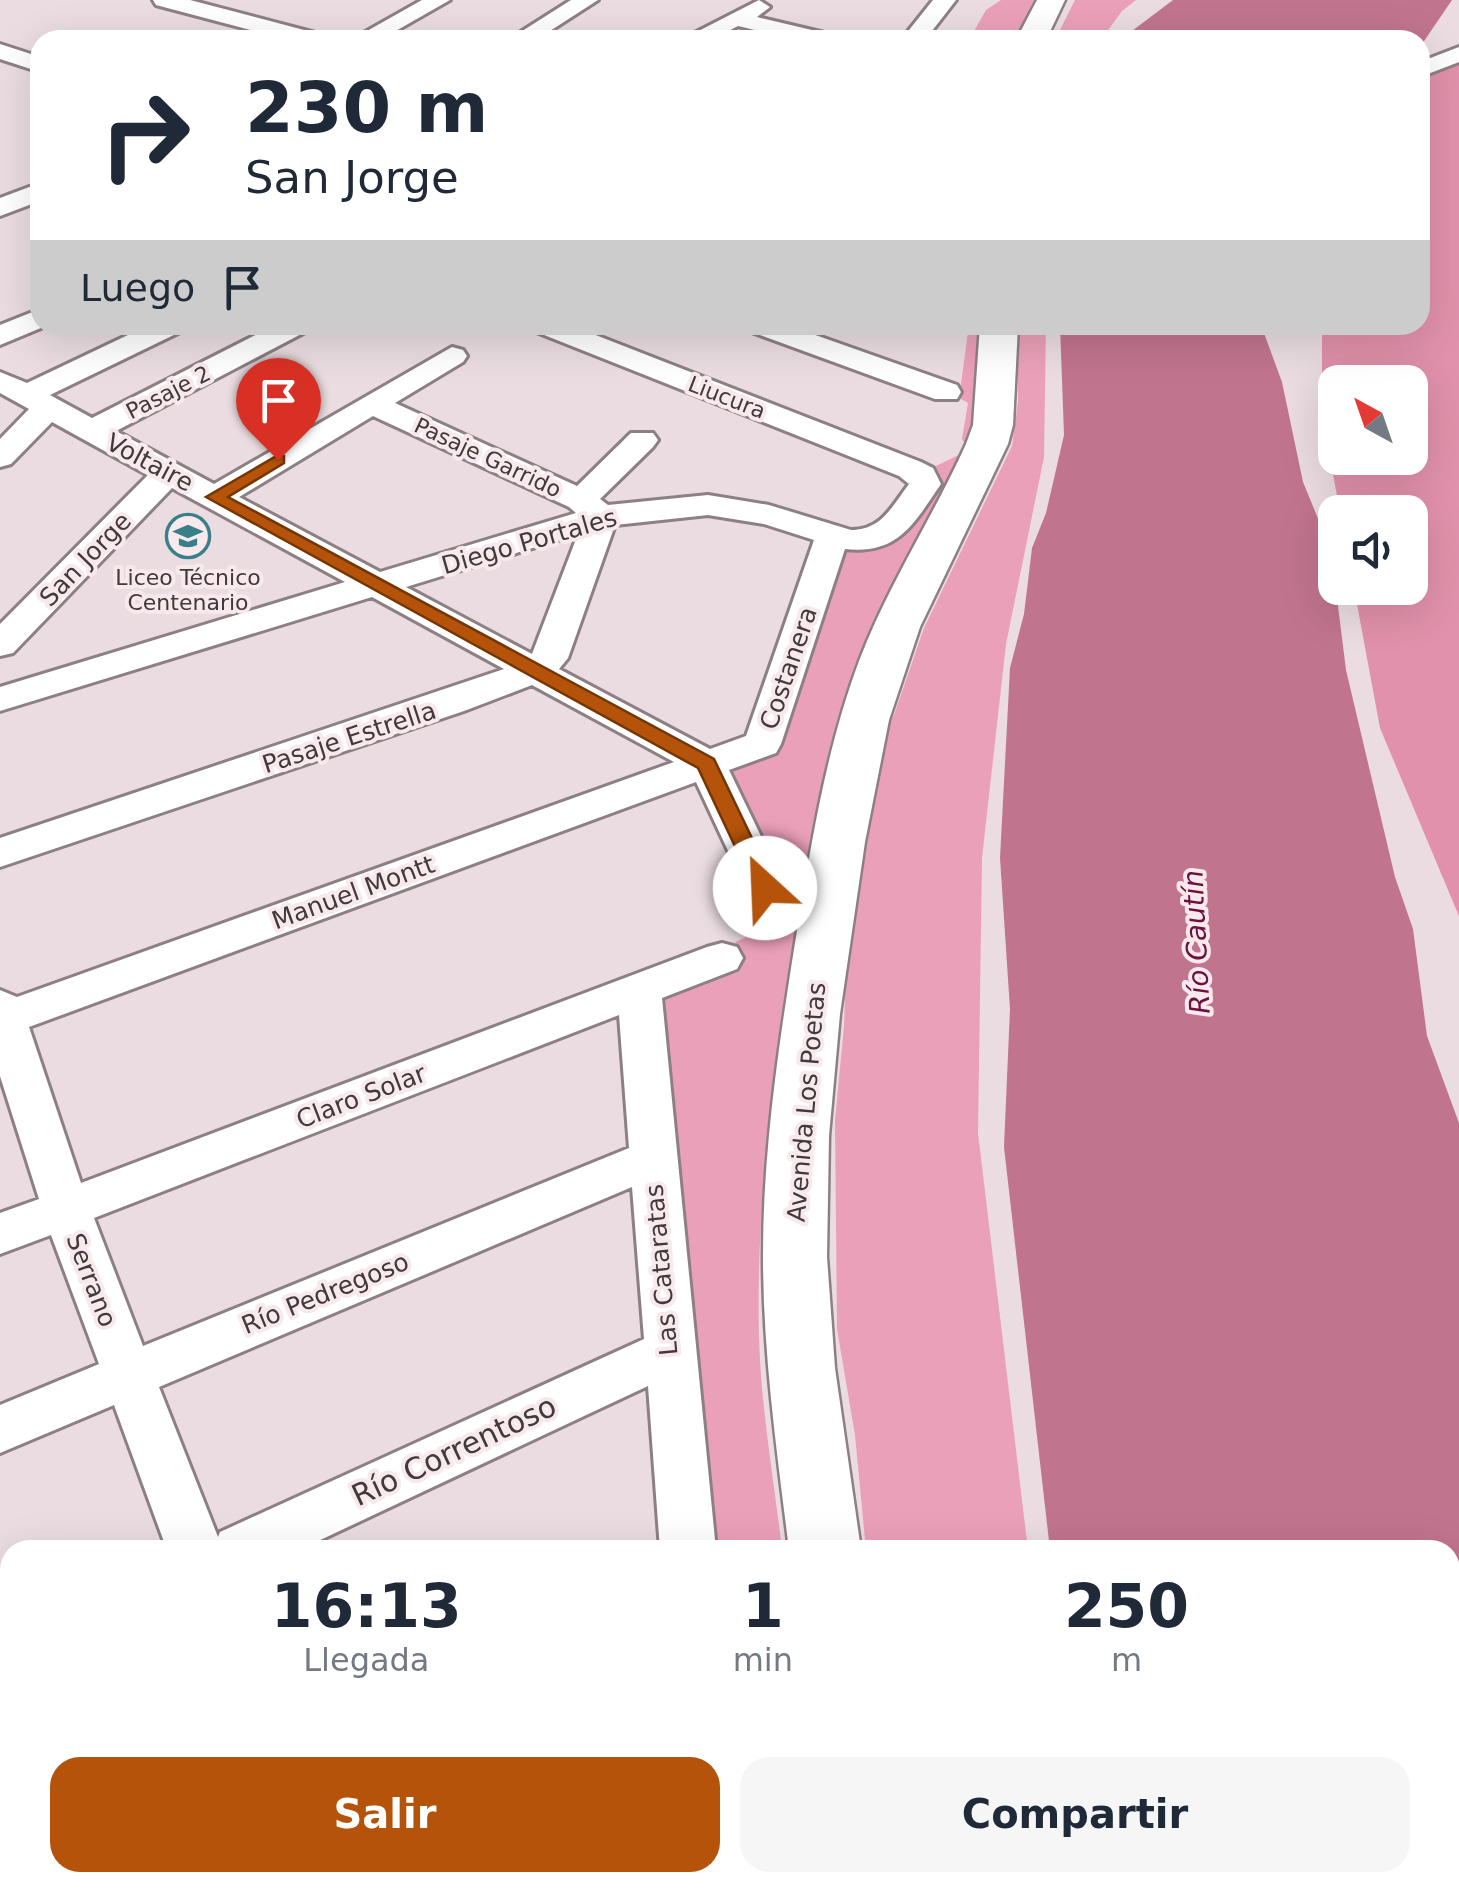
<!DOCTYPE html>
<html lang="es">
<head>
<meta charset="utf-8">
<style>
	:root { --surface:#fff; --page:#f6f6f7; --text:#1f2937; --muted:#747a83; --accent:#b45309 }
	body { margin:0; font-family:"DejaVu Sans",sans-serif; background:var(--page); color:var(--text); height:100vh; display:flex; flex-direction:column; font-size:38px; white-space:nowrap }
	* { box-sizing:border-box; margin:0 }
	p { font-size:32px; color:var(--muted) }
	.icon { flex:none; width:55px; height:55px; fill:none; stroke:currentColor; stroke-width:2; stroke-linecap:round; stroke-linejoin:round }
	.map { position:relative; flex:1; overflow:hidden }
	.details { position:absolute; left:0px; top:1540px; width:1460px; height:352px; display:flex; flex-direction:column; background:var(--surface); border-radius:30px 30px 0 0; box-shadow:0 10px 40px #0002 }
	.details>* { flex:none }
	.hud { position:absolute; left:30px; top:30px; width:1400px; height:305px; border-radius:30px; box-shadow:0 10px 40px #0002; background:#fff; color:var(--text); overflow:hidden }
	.needle { width:65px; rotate:320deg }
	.fabs { position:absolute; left:1318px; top:365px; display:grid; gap:20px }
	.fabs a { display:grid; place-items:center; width:110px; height:110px; border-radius:20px; background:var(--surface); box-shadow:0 10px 40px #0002; font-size:50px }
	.pin { position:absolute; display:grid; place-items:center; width:85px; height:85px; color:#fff; margin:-102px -42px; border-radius:50% 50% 50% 0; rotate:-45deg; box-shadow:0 0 10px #0007 }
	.pin .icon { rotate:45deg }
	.me { position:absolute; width:110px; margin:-55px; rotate:335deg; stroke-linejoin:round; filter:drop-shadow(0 0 8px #0008) }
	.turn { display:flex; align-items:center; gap:35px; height:210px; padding:0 50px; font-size:45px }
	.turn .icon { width:130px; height:130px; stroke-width:2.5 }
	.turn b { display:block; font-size:70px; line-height:85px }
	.then { display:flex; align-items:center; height:95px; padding:0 50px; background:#0003; gap:20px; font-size:38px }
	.eta { display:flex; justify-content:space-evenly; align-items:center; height:170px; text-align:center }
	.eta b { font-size:60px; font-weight:700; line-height:70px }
	.action { display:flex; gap:20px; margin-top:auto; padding:20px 50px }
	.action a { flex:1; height:115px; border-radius:30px; background:var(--accent); color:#fff; font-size:40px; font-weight:700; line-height:115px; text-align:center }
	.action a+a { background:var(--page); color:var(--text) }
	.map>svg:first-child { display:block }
	.green { fill:#eaa0b8 }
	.forest { fill:#e191ab; fill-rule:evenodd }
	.water { fill:#c1748e }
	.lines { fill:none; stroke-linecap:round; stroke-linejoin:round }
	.minor-casing { stroke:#8d8084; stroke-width:6 }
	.major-casing { stroke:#8d8084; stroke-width:5 }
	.minor { fill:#fff; fill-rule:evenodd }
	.major { fill:#fff; fill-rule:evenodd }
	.route { fill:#b45309; stroke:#753606; stroke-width:2.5 }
	.labels { text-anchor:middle; stroke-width:8; stroke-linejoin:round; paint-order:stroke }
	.far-street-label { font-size:22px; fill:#403a3c; stroke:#f8e9ed }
	.far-poi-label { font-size:22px; fill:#403a3c; stroke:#f8e9ed }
	.street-label { font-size:25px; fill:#403a3c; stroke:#f8e9ed }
	.water-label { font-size:28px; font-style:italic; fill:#6e103c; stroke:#f8e9ed }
	.near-street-label { font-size:30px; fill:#403a3c; stroke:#f8e9ed }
</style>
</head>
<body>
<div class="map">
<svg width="1459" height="1891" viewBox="0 0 1459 1891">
	<rect width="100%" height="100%" fill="#eadce0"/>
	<g class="green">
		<polygon points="1001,0 1034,0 1016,40 969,40 986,10"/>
		<polygon points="1075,0 1136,0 1122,11 1101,40 1055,40"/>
		<path d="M969,325H980L976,446L792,960C771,1085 756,1212 759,1338C761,1408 774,1480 782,1550H707L658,990L745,958L735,942L769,927L757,904L785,896L727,776L741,760L840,536L869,542L913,477L969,450L962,439L968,403L959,398Z"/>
		<polygon points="1018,325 1046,325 1044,457 1006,644 982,858 978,1133 1028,1550 866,1550 855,1435 837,1329 835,1120 844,1026 849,880 868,761 894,715 924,628 1012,446 1018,402"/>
		<polygon points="927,1883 1071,1883 1072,1891 929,1891"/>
	</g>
	<path class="forest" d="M1459,57V916L1380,728L1354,588H1410V512H1340L1322,415V325H1420V74ZM1335,382H1410V458H1335Z"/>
	<g class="water">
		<polygon points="1173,0 1452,0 1420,47 1420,40 1120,40"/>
		<polygon points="1060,325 1261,325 1282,382 1303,482 1331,550 1346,670 1395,877 1413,929 1427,1036 1459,1123 1459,1891 1095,1891 1094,1883 1450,1882 1450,1550 1050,1550 1004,1147 1010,1009 1000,858 1010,668 1024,614 1032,548 1046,513 1064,435"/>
	</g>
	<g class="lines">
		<defs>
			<g id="minor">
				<polygon points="153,0 190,0 323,35 327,40 288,40 156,5"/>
				<polygon points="422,0 450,0 380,40 351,40"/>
				<polygon points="571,0 598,0 536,40 508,40"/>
				<polygon points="759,0 770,7 757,17 833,35 837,40 796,40 738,26 711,40 681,40"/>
				<polygon points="933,0 956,0 925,40 901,40"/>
				<polygon points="0,44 40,57 40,72 0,59"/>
				<polygon points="1459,47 1459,62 1420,77 1420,62"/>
				<polygon points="40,183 40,201 0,216 0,198"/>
				<polygon points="40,309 40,325 48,325 0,345 0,325"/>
				<path d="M149,325H187L182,331L50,395L92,418L275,325H312L307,331L116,431L214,484L452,347L463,350L467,356L463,362L395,403L577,486L631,433H653L658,440L653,447L600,499L608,505L708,495L769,505L851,530C882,530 892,506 909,484L899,476L534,331L529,325H570L921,462L933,468L941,484C914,523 899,555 845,549L781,744L776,753L729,770L786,888L780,898L765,902L750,898L696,782L29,1027L81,1183L707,947L722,943L737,947L743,958L737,969L662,998L716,1550H660L648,1386L299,1550H167L114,1405L0,1453V1405L99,1364L51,1235L0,1254V1213L39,1199L0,1076V990L17,997L674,762L532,685L464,711L0,867V838L504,669L372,597L0,711V687L345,582L172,488L13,653L0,656V624L148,475L52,422L11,464L0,467V439L29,409L0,393V372L27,383ZM373,416L569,507L576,513L380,572L239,497ZM708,515L764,524L814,540L746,736L710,749L559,669L568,658L615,525ZM578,534L532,654L406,587ZM619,1015L629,1148L143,1346L94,1218ZM632,1187L644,1339L220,1532L218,1537L159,1387Z"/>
				<polygon points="744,325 787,325 957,385 961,392 957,399 935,399 749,331"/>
				<polygon points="10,1629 10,1685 0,1689 0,1633"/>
				<polygon points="78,1882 154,1882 151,1891 75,1891"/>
				<polygon points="294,1882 357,1882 360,1891 297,1891"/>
				<polygon points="688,1882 762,1882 759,1891 685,1891"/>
			</g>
			<g id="major">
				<polygon points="1037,0 1065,0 1046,40 1016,40"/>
				<path d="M980,325H1018L1013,425L1008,444L920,627L889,720L865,842L840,1014L829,1136L827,1257L835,1368L861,1550H789C777,1452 763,1355 763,1256C763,1142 781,1030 799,918C813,832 828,744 859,661C888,585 933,517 966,444L973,425Z"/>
				<polygon points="850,1882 930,1882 932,1891 850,1891"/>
			</g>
		</defs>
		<use href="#minor" class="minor-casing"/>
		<use href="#major" class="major-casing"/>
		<use href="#minor" class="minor"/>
		<use href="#major" class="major"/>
	</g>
	<polygon class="route" points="278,455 284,456 284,463 228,497 714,759 776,888 773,893 757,893 698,768 206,497"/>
	<defs>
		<symbol id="school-ring" viewBox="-11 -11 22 22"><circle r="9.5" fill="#f8e9ed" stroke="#397f8a" stroke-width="1.5"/><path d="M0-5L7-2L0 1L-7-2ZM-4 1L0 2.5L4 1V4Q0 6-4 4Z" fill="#397f8a"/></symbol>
	</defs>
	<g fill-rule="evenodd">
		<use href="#school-ring" x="163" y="511" width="50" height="50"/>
	</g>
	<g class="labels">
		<g class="far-street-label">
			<text transform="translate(168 392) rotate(-27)" y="8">Pasaje 2</text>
			<text transform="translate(727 397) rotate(21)" y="8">Liucura</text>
			<text transform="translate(488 457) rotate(25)" y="8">Pasaje Garrido</text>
		</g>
		<g class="far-poi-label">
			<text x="188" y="585">Liceo Técnico<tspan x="188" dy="25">Centenario</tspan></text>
		</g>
		<g class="street-label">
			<text transform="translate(150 462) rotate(28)" y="9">Voltaire</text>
			<text transform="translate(529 541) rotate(-16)" y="9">Diego Portales</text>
			<text transform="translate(85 559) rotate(-46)" y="9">San Jorge</text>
			<text transform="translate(788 668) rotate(-71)" y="9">Costanera</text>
			<text transform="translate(349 737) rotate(-18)" y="9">Pasaje Estrella</text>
			<text transform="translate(353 892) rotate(-20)" y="9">Manuel Montt</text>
			<text transform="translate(361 1096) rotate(-21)" y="9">Claro Solar</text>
			<text transform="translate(806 1102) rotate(-85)" y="9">Avenida Los Poetas</text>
			<text transform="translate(661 1270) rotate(-95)" y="9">Las Cataratas</text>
			<text transform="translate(92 1280) rotate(69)" y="9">Serrano</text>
			<text transform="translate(325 1293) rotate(-22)" y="9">Río Pedregoso</text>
		</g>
		<g class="water-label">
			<text transform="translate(1196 942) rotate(-93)" y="10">Río Cautín</text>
		</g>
		<g class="near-street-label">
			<text transform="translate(454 1451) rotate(-25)" y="10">Río Correntoso</text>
		</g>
	</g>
</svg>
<div class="fabs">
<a><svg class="needle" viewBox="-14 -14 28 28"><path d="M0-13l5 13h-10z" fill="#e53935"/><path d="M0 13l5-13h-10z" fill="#747a83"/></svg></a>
<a><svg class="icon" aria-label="sound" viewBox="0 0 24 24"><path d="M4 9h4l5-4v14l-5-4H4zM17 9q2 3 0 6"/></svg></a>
</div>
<div class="pin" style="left:278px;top:460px;background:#d93025"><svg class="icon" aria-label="arrive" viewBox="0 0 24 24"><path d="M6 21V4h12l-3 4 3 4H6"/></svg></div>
<svg class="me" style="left:765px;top:888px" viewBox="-20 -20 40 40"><circle r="19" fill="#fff"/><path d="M0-13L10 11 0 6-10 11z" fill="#b45309"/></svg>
<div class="hud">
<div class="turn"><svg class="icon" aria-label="right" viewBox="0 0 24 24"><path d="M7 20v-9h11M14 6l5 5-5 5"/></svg><div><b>230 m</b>San Jorge</div></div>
<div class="then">Luego<svg class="icon" aria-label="arrive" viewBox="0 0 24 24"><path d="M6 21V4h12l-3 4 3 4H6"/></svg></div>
</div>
<section class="details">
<div class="eta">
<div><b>16:13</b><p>Llegada</p></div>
<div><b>1</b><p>min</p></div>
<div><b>250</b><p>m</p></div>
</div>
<div class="action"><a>Salir</a><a>Compartir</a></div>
</section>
</div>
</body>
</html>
